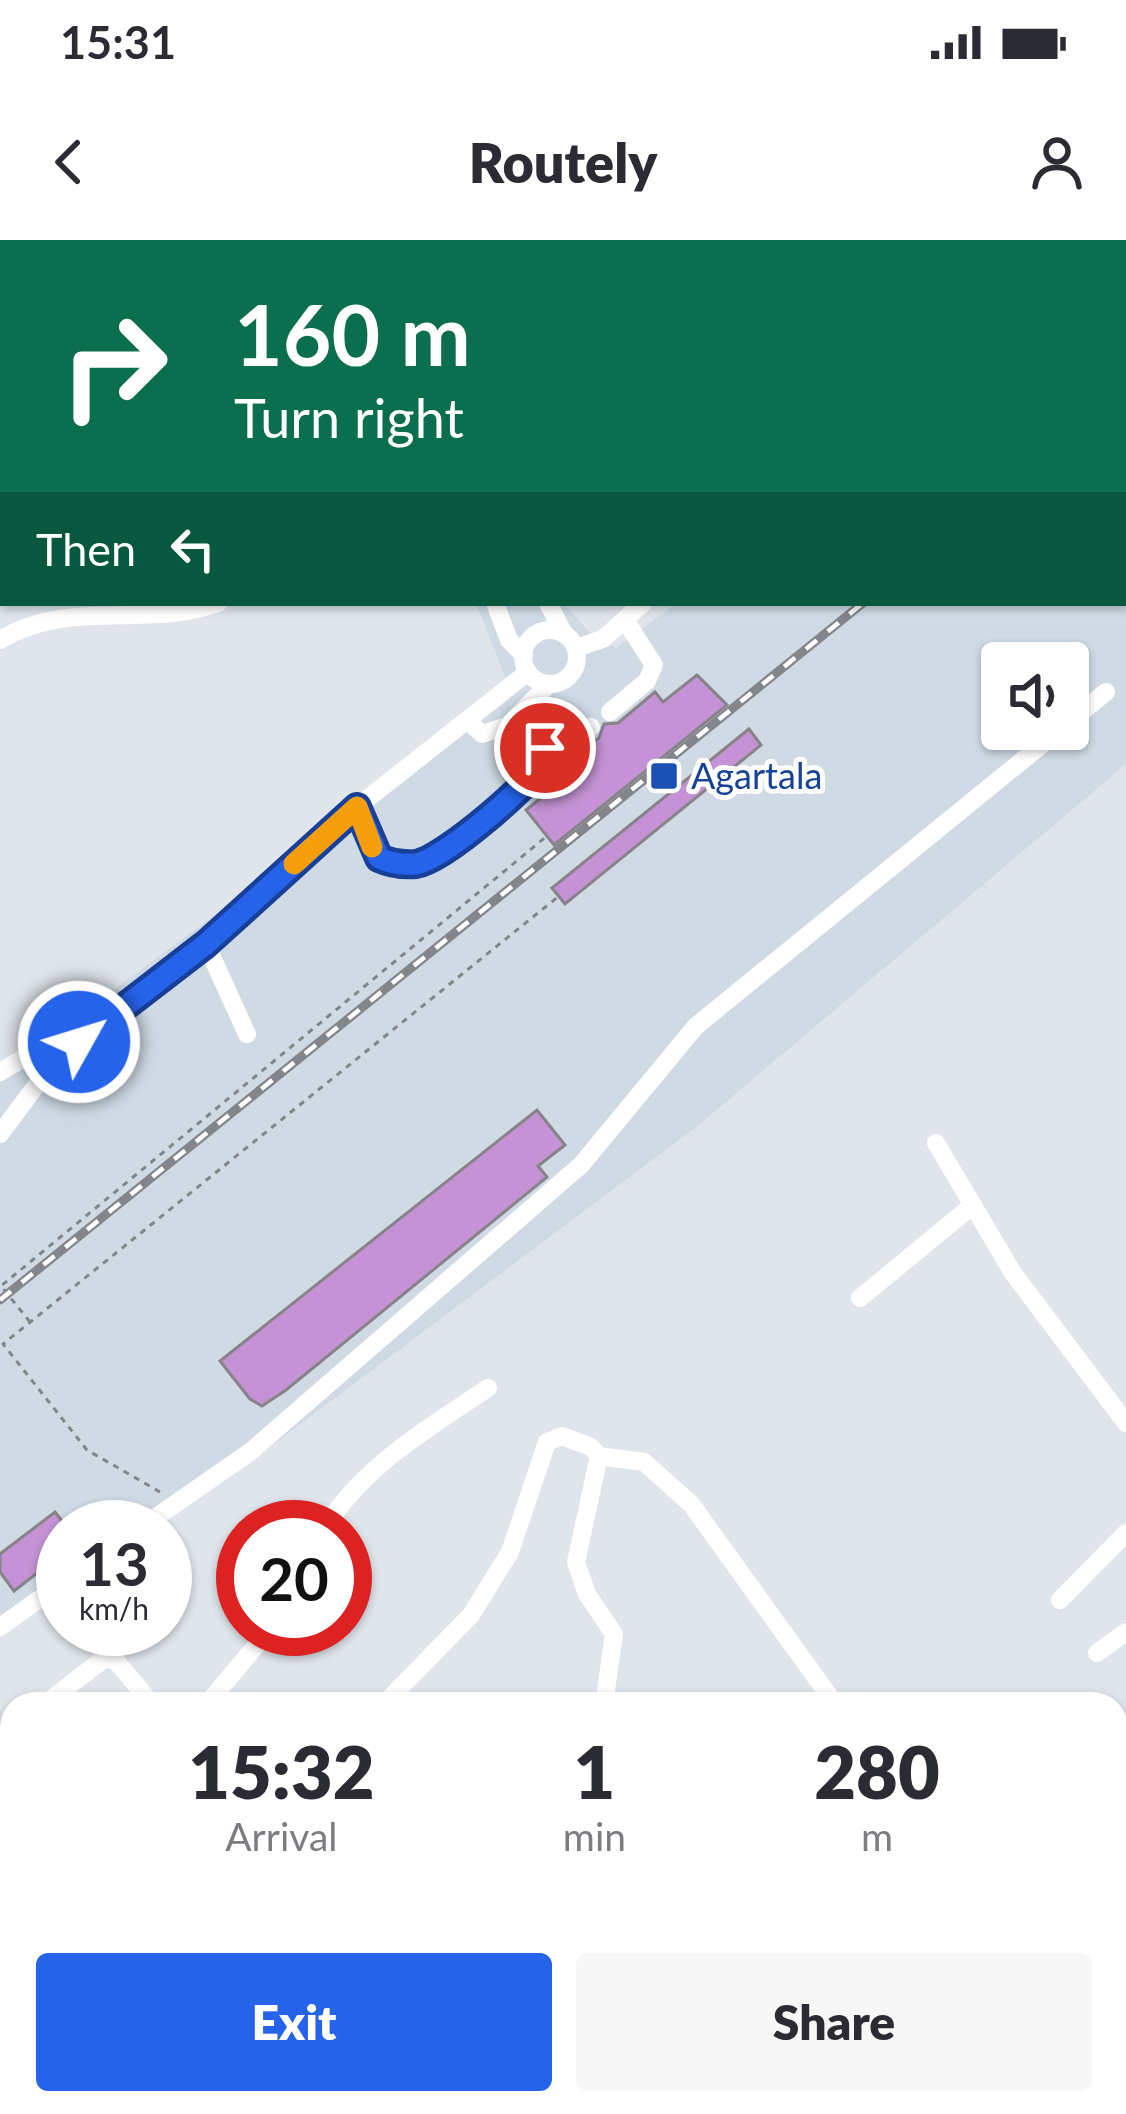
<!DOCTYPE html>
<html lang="en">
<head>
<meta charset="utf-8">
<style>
	:root { --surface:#fff; --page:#f7f7f7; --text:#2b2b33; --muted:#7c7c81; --accent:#2563eb }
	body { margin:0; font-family:Lato,sans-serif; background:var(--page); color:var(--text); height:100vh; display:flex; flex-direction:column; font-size:45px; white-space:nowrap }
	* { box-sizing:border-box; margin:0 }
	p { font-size:39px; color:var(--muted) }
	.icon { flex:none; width:66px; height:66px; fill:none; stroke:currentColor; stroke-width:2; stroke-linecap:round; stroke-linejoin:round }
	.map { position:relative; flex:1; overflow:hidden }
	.sheet { position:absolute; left:0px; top:1452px; width:1128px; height:423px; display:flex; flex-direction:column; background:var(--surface); border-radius:36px 36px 0 0; box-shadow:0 3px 9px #0004 }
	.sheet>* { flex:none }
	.top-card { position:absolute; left:0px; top:0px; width:1128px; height:366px; box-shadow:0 3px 9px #0004; background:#0b6e4f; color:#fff; overflow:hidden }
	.controls { position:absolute; left:981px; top:402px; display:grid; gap:24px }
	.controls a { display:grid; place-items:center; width:108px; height:108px; border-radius:12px; background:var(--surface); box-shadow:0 3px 9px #0004; font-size:60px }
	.speed { position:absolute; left:36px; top:1260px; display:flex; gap:24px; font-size:60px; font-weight:700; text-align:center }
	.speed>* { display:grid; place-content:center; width:156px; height:156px; border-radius:50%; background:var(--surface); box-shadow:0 3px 9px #0004; line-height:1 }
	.speed small { font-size:30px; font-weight:400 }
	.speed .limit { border:18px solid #d22; background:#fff; color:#111 }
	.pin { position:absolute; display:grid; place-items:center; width:102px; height:102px; color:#fff; margin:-51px; border:6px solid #fff; border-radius:50%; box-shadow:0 3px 12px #0007 }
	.me { position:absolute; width:132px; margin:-66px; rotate:51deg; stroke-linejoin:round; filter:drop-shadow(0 0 9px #0008) }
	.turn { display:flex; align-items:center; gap:42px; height:252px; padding:0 36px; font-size:54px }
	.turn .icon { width:156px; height:156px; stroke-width:2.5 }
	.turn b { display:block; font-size:84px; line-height:102px }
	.then { display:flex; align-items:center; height:114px; padding:0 36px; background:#0003; gap:24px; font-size:45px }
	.eta { display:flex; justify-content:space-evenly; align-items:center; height:204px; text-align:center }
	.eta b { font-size:72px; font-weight:800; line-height:84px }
	.button { display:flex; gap:24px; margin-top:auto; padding:24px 36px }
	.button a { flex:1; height:138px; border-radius:12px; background:var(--accent); color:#fff; font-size:48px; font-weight:800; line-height:138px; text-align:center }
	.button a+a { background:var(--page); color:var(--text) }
	.status { display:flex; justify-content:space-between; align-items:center; height:84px; padding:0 60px; background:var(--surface); direction:ltr }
	.status svg { height:33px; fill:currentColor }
	header { display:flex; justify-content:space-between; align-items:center; height:156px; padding:0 36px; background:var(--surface); font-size:54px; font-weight:800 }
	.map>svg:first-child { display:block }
	.built { fill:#cfdae5; fill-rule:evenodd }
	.building { fill:#c593d5; stroke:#878389; stroke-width:3 }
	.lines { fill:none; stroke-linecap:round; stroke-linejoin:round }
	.path { stroke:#828689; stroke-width:3; stroke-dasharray:6 6; stroke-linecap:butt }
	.minor { stroke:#fff; stroke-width:18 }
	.rail-casing { stroke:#82868a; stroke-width:9 }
	.rail { stroke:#fff; stroke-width:4.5; stroke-dasharray:14; stroke-linecap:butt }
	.route-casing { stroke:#184099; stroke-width:30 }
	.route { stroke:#2563eb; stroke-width:21 }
	.slow { stroke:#f59e0b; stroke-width:21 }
	.transit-dot { fill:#1a4fb4; stroke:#fff; stroke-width:4.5 }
	.labels { text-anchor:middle; stroke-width:10; stroke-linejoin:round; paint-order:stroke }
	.transit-label { font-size:36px; fill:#164399; stroke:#fff; text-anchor:start }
</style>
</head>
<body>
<div class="status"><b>15:31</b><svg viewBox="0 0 49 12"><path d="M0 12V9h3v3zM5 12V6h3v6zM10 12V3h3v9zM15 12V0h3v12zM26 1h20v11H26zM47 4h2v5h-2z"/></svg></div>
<header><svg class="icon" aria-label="back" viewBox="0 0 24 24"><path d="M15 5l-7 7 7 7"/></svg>Routely<svg class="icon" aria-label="person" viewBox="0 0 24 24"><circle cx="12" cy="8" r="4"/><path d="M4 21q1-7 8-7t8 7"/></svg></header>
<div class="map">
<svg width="1126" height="1874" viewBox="0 0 1126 1874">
	<rect width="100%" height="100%" fill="#dfe5eb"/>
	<path class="built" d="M1126,130V524L695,888L222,1243L126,1287H63V1337L0,1386V834L215,675L506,439L476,363H563L592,395L616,408L677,363H1125ZM1002,423H1068V489H1002Z"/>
	<g class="building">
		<polygon points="697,435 727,465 554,605 526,570 567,537 558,525 599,498 604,484 618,483 655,452 663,462"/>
		<polygon points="749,489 761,505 565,664 552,648"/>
		<polygon points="537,870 565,905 538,926 547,937 286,1150 262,1166 250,1159 220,1121"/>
		<polygon points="55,1272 63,1282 63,1313 14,1351 0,1332 0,1314"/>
	</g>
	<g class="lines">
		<g class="path">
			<polyline points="30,1082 1,1046 547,596"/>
			<polyline points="160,1252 87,1210 3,1104 559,656"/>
		</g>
		<g class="minor">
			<polyline points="238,0 241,3"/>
			<polyline points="452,0 454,3"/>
			<polyline points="748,0 748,3"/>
			<polyline points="486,3 489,0"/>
			<polyline points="845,3 850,0"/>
			<polyline points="1125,21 1126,20"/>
			<polyline points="495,363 509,400 524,415"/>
			<polyline points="548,363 564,394"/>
			<circle cx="550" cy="417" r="27"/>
			<path d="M0,400C69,358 144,389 218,363"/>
			<polyline points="576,408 603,399 643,363"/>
			<polyline points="610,472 647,441 654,425 625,380"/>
			<polyline points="519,476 551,511 591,487"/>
			<polyline points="467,480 482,494 507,486 549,444"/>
			<polyline points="1068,483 1106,452"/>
			<path d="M357,567L379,618C437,646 502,562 541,528L551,511"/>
			<polyline points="206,704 247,794"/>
			<polyline points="0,832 54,800 92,786"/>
			<polyline points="0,894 53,823 206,704 357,567 528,432"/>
			<polyline points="936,903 1013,1033 1126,1183"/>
			<polyline points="860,1058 973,965"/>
			<polyline points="599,1216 644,1222 691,1264 835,1464"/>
			<polyline points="142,1287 250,1212 581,925 696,786 1061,489"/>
			<path d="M325,1287C365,1225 428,1188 488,1148"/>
			<polyline points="1060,1360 1126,1293"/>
			<polyline points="0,1387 63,1342"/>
			<polyline points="1097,1413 1126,1392"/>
			<polyline points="45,1464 106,1417 117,1422 152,1464"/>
			<polyline points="207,1464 270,1389"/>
			<polyline points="384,1464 471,1375 510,1312 547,1202 562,1196 591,1207 599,1216 576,1322 587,1354 614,1394 604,1464"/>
			<polyline points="0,1499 12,1490"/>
			<polyline points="1116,1607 1126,1622"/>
			<polyline points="0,1638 12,1628"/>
			<polyline points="0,1759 12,1749"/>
			<polyline points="0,1806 12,1827"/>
			<polyline points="1116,1846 1126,1862"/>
			<polyline points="36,1863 48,1874"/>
			<polyline points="720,1863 728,1874"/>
			<polyline points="962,1863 969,1874"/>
		</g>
		<defs>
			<g id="rail">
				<polyline points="1125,149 1126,148"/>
				<polyline points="0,1060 863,363"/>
			</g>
		</defs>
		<use href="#rail" class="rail-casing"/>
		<use href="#rail" class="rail"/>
	</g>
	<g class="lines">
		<defs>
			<path id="route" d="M79,802L206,704L357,567L379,618C390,623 403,625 416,624C445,619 539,538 551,511L545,508"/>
		</defs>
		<use href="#route" class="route-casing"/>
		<use href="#route" class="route"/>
		<polyline class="slow" points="294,624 357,567 372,607"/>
	</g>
	<rect class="transit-dot" x="649" y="521" width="30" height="30" rx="6"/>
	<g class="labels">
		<g class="transit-label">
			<text x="691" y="549">Agartala</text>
		</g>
	</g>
</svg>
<div class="controls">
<a><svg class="icon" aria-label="sound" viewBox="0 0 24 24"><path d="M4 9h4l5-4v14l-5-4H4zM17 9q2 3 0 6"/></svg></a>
</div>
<div class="speed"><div>13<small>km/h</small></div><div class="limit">20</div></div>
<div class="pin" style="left:545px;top:508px;background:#d93025"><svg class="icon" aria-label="arrive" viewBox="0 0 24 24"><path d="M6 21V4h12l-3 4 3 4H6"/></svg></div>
<svg class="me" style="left:79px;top:802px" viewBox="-20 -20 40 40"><circle r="17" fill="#2563eb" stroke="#fff" stroke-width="3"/><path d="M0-11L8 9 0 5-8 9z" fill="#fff"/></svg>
<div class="top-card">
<div class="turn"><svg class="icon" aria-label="right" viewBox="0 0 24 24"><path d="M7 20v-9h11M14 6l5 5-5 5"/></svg><div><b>160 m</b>Turn right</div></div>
<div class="then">Then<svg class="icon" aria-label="left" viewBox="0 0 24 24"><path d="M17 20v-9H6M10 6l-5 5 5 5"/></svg></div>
</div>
<section class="sheet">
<div class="eta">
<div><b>15:32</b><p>Arrival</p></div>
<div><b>1</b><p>min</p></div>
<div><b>280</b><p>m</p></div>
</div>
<div class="button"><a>Exit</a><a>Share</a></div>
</section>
</div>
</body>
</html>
